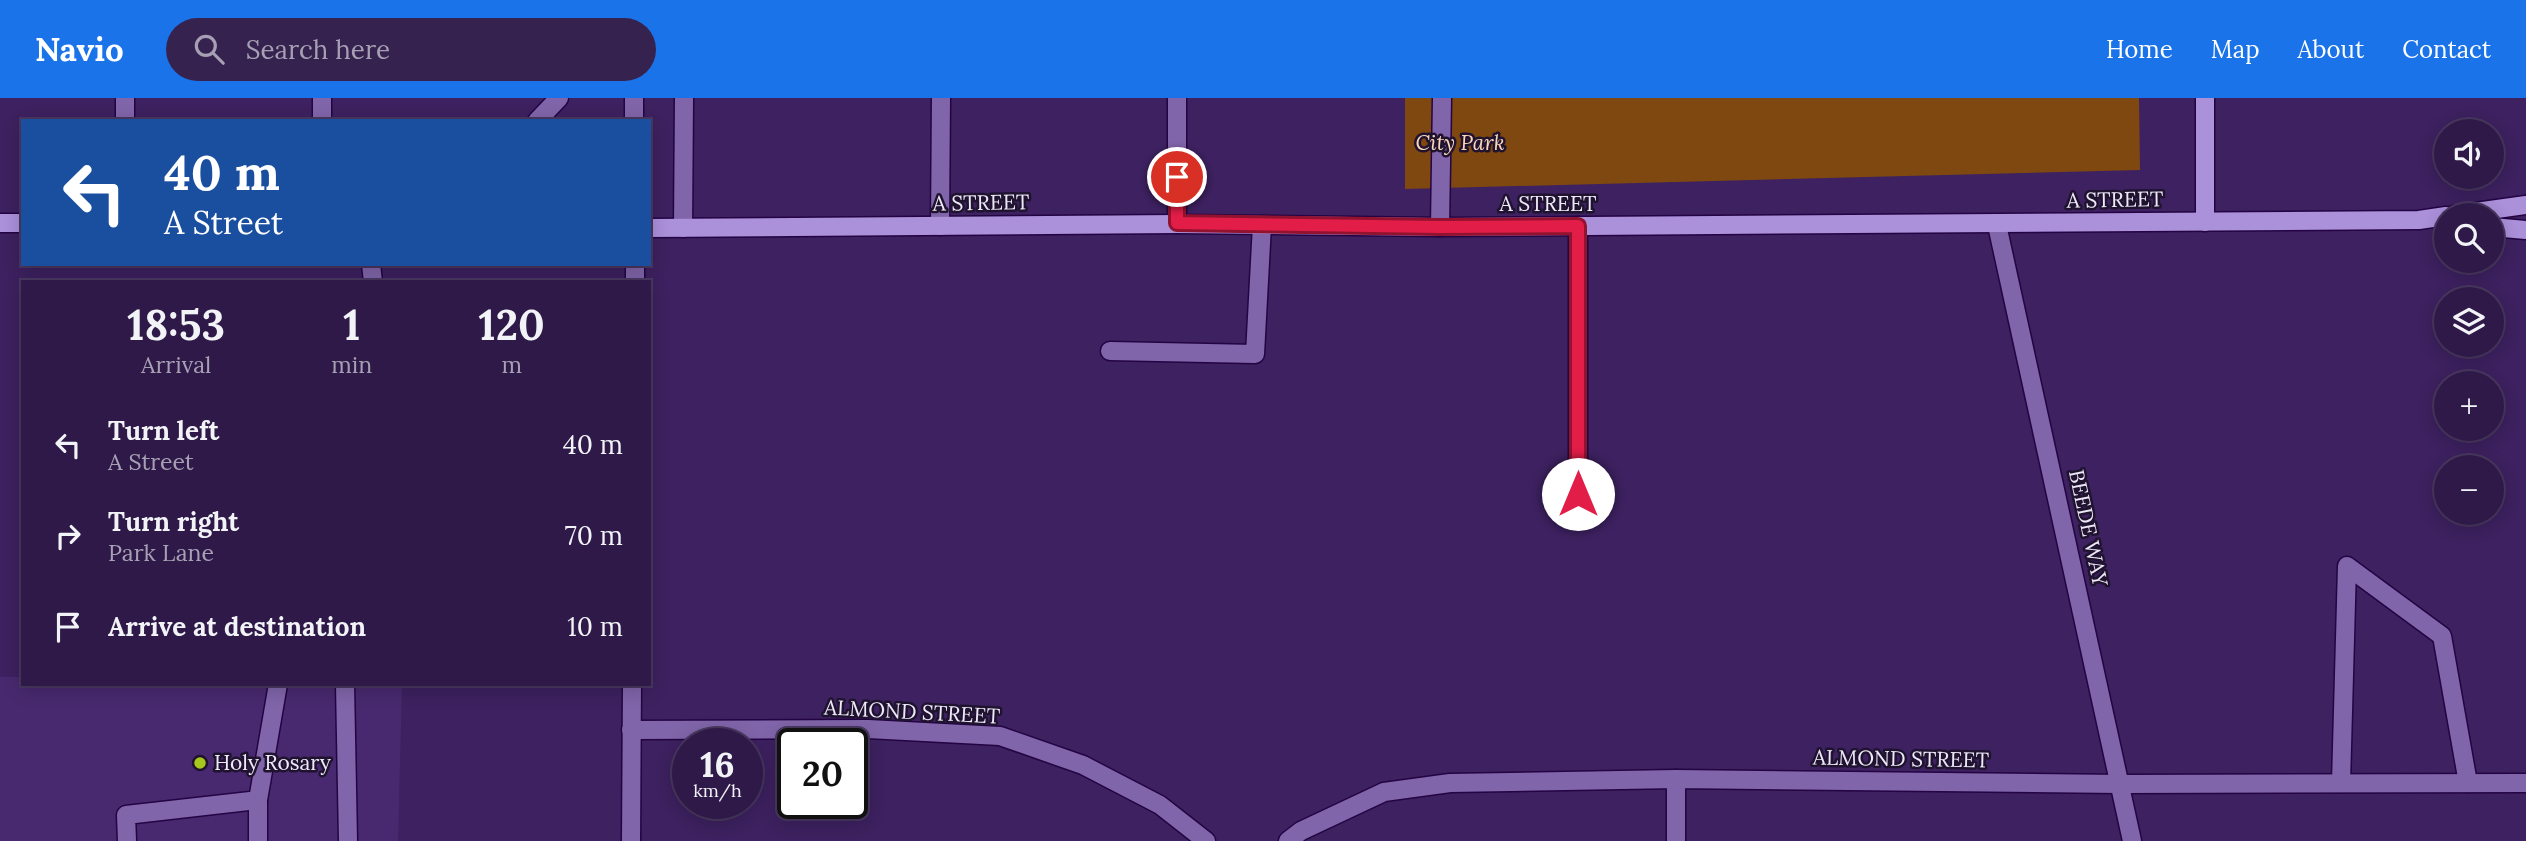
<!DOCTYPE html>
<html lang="en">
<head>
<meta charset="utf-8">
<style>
	:root { --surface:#2e1948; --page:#36224f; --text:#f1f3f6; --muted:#a7a0b4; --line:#493860; --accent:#1a73e8 }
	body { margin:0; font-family:Lora,serif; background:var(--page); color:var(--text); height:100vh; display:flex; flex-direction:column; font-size:26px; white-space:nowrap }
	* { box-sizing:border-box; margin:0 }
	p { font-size:23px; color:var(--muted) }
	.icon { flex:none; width:38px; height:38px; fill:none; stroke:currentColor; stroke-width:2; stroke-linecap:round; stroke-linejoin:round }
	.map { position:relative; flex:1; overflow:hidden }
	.sheet { position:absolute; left:21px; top:182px; width:630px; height:406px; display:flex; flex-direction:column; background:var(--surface); border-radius:0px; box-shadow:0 4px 18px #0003,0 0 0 2px var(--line) }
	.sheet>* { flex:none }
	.banner { position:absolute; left:21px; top:21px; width:630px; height:147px; border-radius:0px; box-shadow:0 4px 18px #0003,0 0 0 2px var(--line); background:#1a4fa0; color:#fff; overflow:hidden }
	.controls { position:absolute; left:2434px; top:21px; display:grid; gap:14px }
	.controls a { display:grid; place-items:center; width:70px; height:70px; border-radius:50%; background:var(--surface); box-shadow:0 4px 18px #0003,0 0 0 2px var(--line); font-size:35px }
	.speed { position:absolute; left:672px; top:630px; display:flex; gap:14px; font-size:35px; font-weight:700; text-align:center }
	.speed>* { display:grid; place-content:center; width:91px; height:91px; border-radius:50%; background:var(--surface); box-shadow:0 4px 18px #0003,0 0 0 2px var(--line); line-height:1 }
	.speed small { font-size:18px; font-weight:400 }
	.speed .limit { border:4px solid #111; border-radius:10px; background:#fff; color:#111 }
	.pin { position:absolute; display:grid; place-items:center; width:60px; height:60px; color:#fff; margin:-30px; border:4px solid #fff; border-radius:50%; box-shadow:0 2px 7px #0007 }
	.me { position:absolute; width:77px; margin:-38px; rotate:0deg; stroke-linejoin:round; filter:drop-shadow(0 0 5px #0008) }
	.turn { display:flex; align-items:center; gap:24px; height:147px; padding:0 28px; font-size:32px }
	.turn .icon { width:91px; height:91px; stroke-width:2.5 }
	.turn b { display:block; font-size:49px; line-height:60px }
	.eta { display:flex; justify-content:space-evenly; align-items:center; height:119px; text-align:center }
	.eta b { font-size:42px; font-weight:700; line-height:49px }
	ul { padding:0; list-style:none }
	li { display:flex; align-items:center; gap:21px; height:91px; padding:0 28px }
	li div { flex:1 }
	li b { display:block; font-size:26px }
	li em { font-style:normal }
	header { display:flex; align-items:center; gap:42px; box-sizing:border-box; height:98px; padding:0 35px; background:var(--accent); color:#fff }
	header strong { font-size:33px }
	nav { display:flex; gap:38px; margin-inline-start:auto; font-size:24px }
	.search { width:490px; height:63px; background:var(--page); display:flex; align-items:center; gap:18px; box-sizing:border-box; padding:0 24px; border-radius:38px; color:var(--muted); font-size:26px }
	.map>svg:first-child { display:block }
	.built { fill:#48296f }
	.green { fill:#7e4810 }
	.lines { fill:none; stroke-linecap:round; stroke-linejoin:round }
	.minor-casing { stroke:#240443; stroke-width:21 }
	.major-casing { stroke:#240443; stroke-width:21 }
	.minor { stroke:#8065aa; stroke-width:18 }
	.major { stroke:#ab90da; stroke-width:18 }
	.route-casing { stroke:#92132f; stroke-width:18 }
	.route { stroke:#e11d48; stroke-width:12 }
	.poi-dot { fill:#a8c71d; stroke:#1f132f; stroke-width:2.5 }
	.labels { text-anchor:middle; stroke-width:5; stroke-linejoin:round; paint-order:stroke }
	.park-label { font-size:21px; font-style:italic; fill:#fbd7ba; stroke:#1f132f }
	.street-label { font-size:21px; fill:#eee9f9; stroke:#1f132f }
	.poi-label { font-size:21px; fill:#eee9f9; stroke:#1f132f; text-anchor:start }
</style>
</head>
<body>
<header>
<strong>Navio</strong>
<div class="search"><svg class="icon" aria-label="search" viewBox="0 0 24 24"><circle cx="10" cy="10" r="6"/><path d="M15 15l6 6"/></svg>Search here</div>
<nav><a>Home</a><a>Map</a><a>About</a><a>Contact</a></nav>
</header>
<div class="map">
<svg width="2526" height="743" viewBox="0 0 2526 743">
	<rect width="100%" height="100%" fill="#3d2160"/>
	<polygon class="built" points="0,579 23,579 23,586 402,586 398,743 0,743"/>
	<polygon class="green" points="1405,0 2139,0 2140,72 1405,91"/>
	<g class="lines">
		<defs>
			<g id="minor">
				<polyline points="634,0 634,23"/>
				<polyline points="125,23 125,0"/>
				<polyline points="322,23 322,0"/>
				<polyline points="537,23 559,0"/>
				<polyline points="1177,126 1177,0"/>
				<polyline points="1997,127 2132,743"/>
				<polyline points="940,128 941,0"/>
				<polyline points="1578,128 1578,396"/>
				<polyline points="1440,129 1442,0"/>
				<polyline points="683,130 684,0"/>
				<polyline points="371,166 373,184"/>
				<polyline points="635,184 635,166"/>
				<polyline points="1110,253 1255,256 1262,127"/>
				<polyline points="345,586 348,743"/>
				<polyline points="631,632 868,631 1000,638 1083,667 1160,707 1206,743"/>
				<polyline points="1676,681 1676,743"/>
				<polyline points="2341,685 2347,468 2442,538 2468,685"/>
				<polyline points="258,702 258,743"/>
				<polyline points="127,743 126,717 258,702 278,586"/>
				<polyline points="631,743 632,586"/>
				<polyline points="1288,743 1301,733 1384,694 1450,685 1676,681 2121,686 2526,685"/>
			</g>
			<g id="major">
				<polyline points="2454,117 2526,107"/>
				<polyline points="2205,124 2205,0"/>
				<polyline points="0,125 23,125"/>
				<polyline points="2492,129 2526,132"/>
				<polyline points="649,130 1177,126 1440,129 2419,122 2446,118"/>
			</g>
		</defs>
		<use href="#minor" class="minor-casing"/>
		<use href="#major" class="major-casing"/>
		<use href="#minor" class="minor"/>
		<use href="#major" class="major"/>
	</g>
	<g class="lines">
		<defs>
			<polyline id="route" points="1177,79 1177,125 1440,129 1578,128 1578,396"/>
		</defs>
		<use href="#route" class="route-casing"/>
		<use href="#route" class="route"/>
	</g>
	<circle class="poi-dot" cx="200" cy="665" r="7"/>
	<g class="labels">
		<g class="park-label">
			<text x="1460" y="52">City Park</text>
		</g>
		<g class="street-label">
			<text transform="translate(2115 102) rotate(-1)" y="7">A STREET</text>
			<text transform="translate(981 105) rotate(-1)" y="7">A STREET</text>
			<text x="1548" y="113">A STREET</text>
			<text transform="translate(2088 430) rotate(78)" y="7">BEEDE WAY</text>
			<text transform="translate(912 614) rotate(3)" y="7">ALMOND STREET</text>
			<text transform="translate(1901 661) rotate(1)" y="7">ALMOND STREET</text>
		</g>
		<g class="poi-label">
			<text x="214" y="672">Holy Rosary</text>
		</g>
	</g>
</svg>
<div class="controls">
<a><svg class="icon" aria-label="sound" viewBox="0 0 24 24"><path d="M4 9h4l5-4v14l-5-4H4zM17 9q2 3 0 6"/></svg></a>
<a><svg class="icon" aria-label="search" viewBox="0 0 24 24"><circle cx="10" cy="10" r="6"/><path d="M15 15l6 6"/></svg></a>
<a><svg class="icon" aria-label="layers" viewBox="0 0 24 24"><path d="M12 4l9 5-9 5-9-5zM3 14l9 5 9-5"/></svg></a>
<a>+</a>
<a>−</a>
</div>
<div class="speed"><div>16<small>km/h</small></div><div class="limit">20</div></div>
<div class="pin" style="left:1177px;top:79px;background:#d93025"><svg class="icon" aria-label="arrive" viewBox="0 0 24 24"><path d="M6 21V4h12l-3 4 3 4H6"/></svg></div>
<svg class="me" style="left:1578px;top:396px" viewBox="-20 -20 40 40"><circle r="19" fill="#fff"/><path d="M0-13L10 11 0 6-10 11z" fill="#e11d48"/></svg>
<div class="banner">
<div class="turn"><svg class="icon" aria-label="left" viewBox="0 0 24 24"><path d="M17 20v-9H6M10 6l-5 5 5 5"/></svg><div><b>40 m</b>A Street</div></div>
</div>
<section class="sheet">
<div class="eta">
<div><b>18:53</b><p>Arrival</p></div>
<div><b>1</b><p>min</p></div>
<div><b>120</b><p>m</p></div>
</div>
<ul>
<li><svg class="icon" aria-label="left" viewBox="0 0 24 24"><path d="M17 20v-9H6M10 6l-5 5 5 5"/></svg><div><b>Turn left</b><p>A Street</p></div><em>40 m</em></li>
<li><svg class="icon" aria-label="right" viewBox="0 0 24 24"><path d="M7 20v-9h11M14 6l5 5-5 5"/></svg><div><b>Turn right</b><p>Park Lane</p></div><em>70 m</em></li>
<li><svg class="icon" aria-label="arrive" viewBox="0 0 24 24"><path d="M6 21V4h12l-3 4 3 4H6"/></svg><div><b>Arrive at destination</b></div><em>10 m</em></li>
</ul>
</section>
</div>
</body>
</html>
